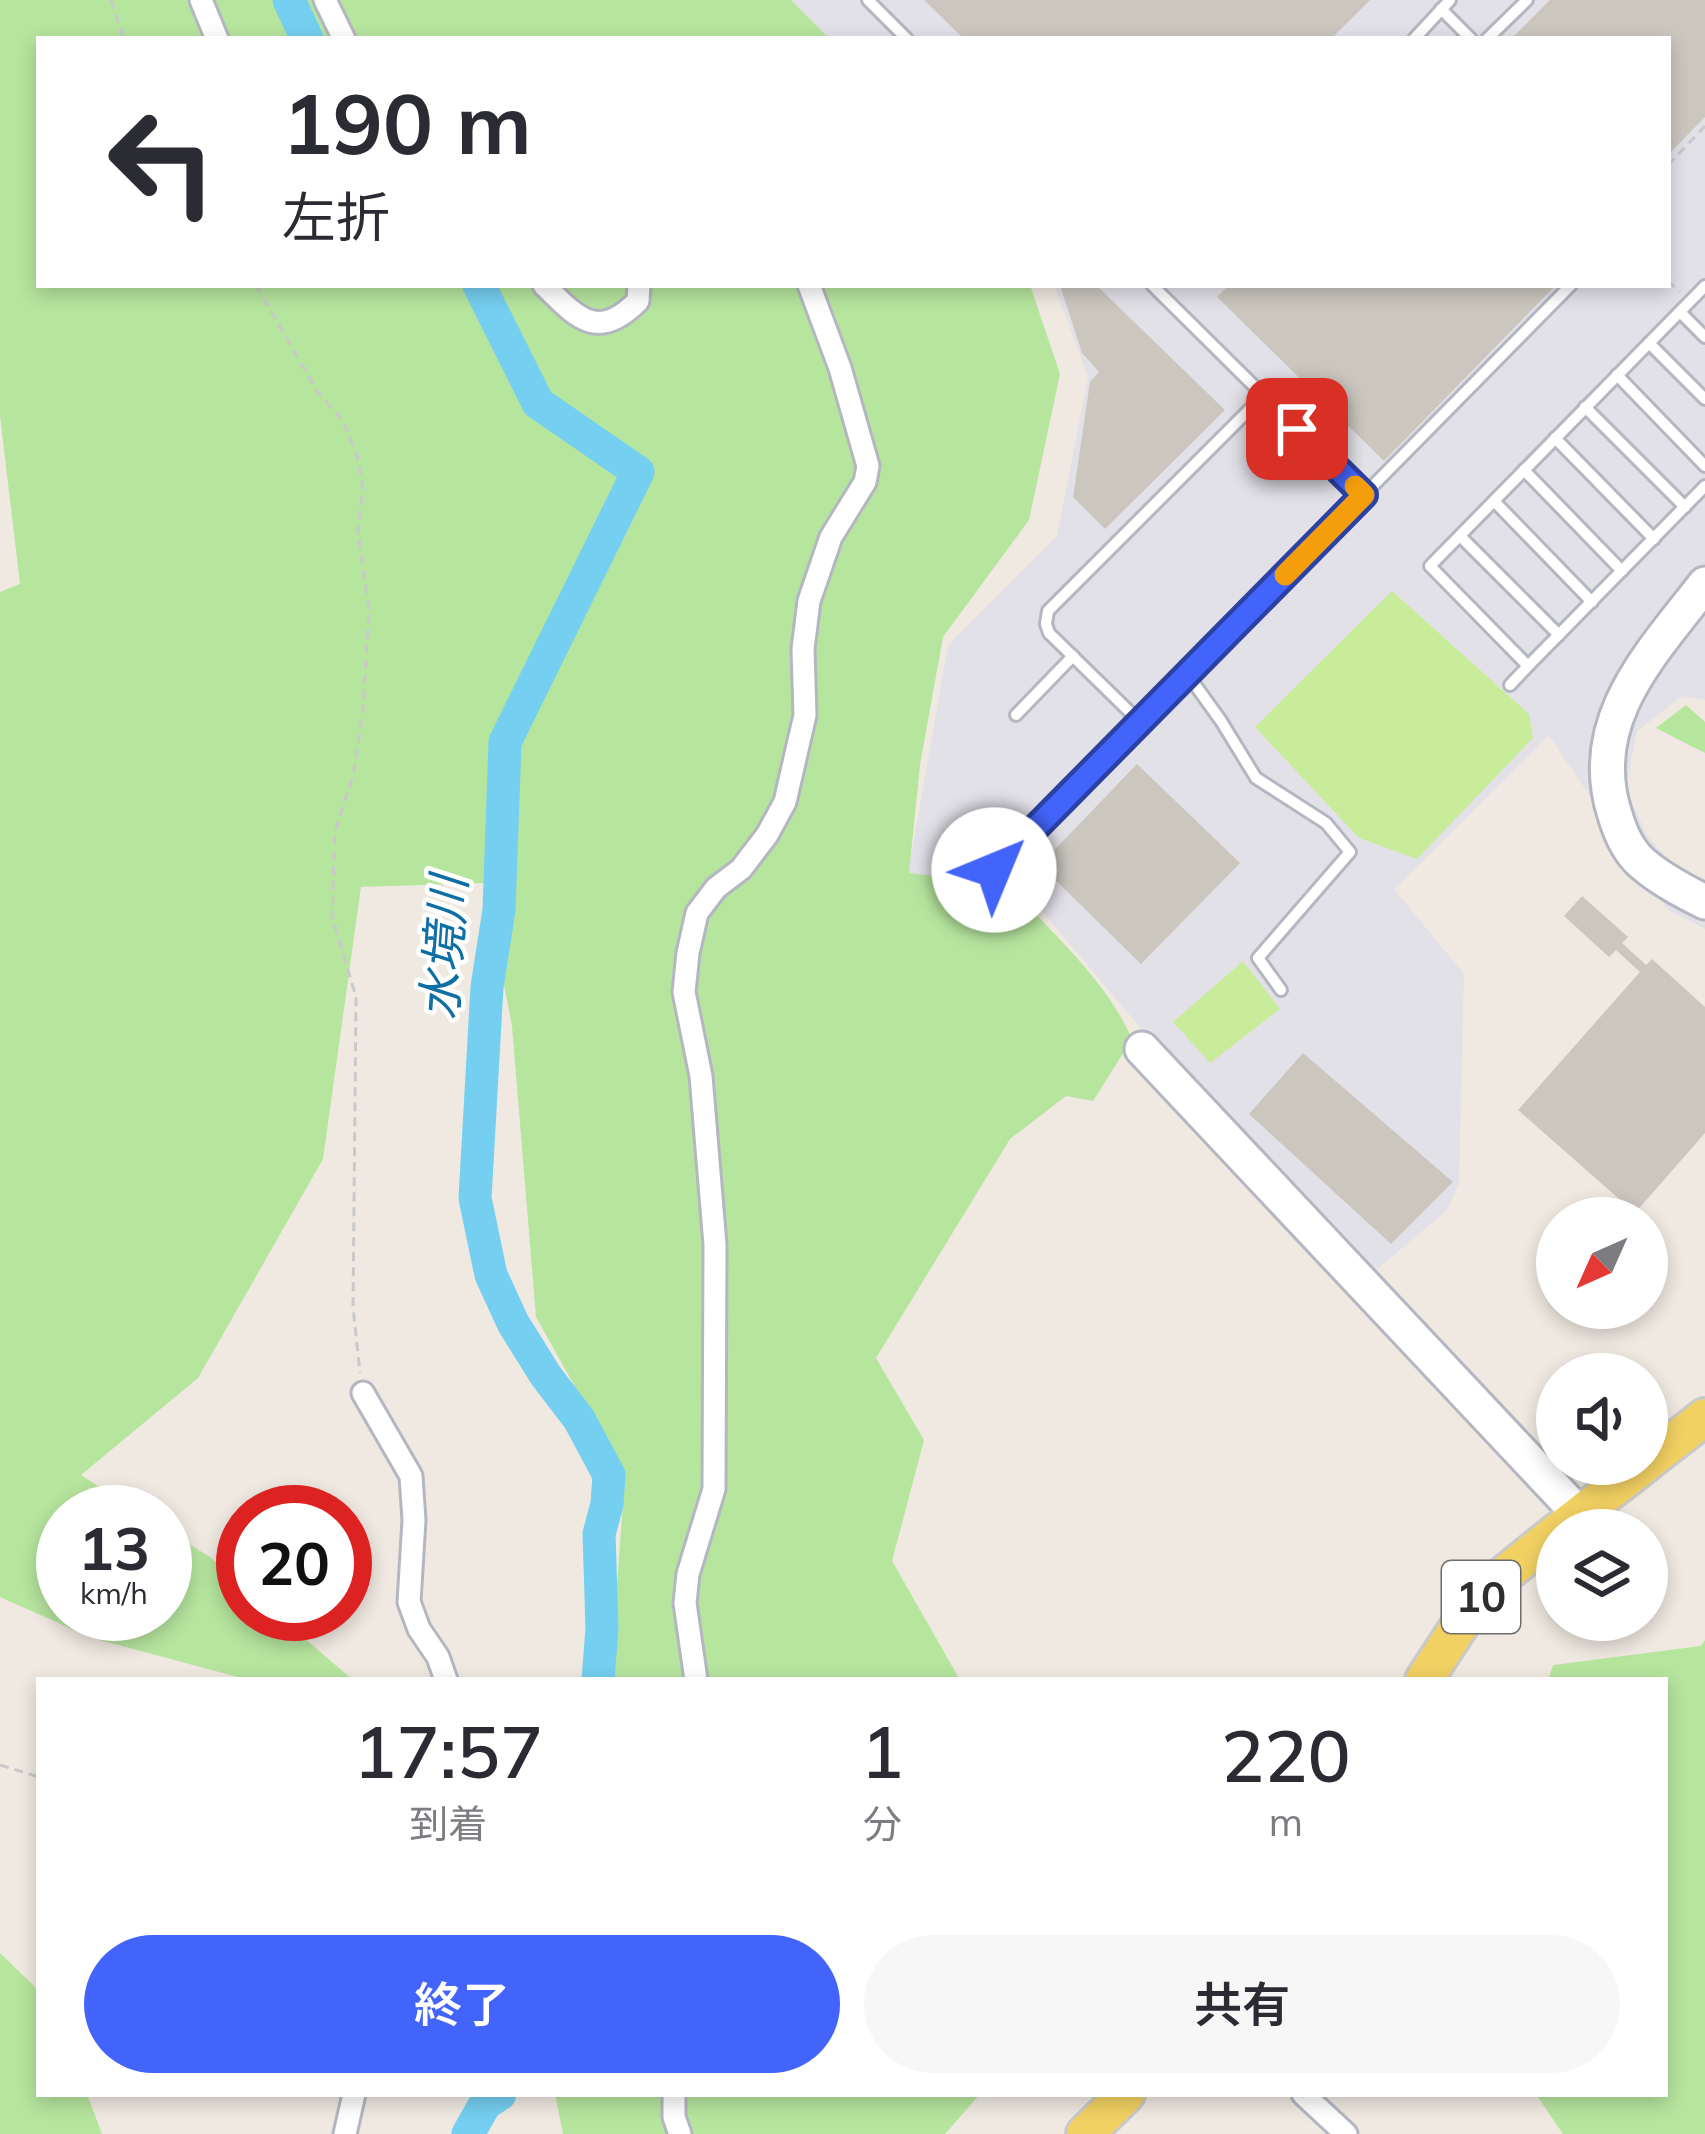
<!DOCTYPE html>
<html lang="ja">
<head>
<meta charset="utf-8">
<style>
	:root { --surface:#fff; --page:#f7f7f7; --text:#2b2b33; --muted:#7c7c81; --accent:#4264fb }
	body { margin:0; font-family:Mulish,"Noto Sans JP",sans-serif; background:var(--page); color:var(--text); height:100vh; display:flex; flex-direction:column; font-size:45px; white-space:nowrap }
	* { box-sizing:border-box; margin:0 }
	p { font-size:39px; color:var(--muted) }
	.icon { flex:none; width:66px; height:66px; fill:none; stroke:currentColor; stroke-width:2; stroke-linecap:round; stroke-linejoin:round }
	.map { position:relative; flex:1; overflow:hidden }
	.details { position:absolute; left:36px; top:1677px; width:1632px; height:420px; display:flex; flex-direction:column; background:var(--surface); border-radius:0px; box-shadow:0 6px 18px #0003 }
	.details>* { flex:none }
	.top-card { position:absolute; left:36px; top:36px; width:1635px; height:252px; border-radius:0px; box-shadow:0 6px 18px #0003; background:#fff; color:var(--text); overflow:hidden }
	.needle { width:78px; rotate:225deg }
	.controls { position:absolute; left:1536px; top:1197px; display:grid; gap:24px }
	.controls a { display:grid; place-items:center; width:132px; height:132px; border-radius:50%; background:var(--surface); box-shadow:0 6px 18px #0003; font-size:60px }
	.speed { position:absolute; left:36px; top:1485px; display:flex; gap:24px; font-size:60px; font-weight:700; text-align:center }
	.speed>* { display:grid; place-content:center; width:156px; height:156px; border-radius:50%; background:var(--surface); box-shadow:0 6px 18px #0003; line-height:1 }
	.speed small { font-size:30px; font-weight:400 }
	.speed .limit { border:18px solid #d22; background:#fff; color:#111 }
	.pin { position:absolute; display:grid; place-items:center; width:102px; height:102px; color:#fff; margin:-51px; border-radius:24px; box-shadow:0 6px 18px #0006 }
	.me { position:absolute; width:132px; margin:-66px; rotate:45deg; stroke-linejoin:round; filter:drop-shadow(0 0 9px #0008) }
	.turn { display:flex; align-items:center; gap:42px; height:252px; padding:0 48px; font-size:54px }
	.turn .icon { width:156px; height:156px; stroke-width:2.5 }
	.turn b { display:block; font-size:84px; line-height:102px }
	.eta { display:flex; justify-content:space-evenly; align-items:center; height:204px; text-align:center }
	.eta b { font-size:72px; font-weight:600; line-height:84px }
	.primary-button { display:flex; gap:24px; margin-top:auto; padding:24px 48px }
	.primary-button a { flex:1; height:138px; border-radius:72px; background:var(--accent); color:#fff; font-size:48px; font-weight:600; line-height:138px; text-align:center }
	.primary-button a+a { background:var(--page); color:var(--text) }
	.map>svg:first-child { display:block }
	.industrial { fill:#e3e1e8 }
	.green { fill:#b6e59e }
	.pitch { fill:#c9ec9a }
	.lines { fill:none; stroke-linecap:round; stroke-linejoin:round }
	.river { stroke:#75cff0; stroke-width:33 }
	.building { fill:#cbc7bf }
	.lane-casing { stroke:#b4b7c1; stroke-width:16 }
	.street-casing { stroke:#b4b7c1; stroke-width:27 }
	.secondary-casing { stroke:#b4b7c1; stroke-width:39 }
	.primary-casing { stroke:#c9c9c9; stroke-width:42 }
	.path { stroke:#c9c9c9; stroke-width:3; stroke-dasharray:9 6; stroke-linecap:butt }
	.lane { stroke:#fff; stroke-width:10 }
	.street { stroke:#fff; stroke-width:21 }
	.secondary { stroke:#fff; stroke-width:33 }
	.primary { stroke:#f2d163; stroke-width:36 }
	.route-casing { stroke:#2b41a3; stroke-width:30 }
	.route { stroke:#4264fb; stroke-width:21 }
	.slow { stroke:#f59e0b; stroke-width:21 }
	.labels { text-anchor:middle; stroke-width:9; stroke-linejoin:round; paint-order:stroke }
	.shield { fill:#fff; stroke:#6d6d6d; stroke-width:3 }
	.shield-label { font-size:42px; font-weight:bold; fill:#2e2e2e }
	.water-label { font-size:48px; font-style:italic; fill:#0d6fa3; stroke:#fff }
</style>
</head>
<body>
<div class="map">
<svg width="1705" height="2134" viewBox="0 0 1705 2134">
	<rect width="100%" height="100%" fill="#efe9e1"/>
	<polygon class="industrial" points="790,0 1705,0 1705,700 1682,696 1637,731 1626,788 1647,836 1680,871 1705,882 1705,929 1668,910 1549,736 1394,889 1464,974 1459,1183 1447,1210 1374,1272 1150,1039 1015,879 907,879 948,645 1057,536 1088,377 1054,285 1668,285 1668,39 830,39"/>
	<g class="green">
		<path d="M0,0H791L830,39H39V285H1030L1060,374L1029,520L943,637L920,765L909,873L1008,885C1051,932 1106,980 1132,1039L1093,1101L1066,1096L1010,1139L876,1358L924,1440L892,1561L960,1680H610L625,1476L536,1317L512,1026L484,883L361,887L323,1159L198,1378L81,1475L138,1512H63V1614H165V1529L210,1557L243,1586V1614H276L353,1680H249L92,1638L0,1597V592L20,584L0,416Z"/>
		<polygon points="1686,705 1705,722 1705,753 1656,728"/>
		<polygon points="1705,1640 1705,2134 1563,2134 1536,2094 1665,2094 1665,1680 1548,1680 1553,1665 1701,1646"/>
		<polygon points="0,1953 34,1986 39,1995 39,2094 87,2094 102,2134 0,2134"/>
		<polygon points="555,2094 980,2094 945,2134 563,2134"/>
	</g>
	<g class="pitch">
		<polygon points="1392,591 1529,714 1533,738 1417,859 1359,838 1255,727"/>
		<polygon points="1243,961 1280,1009 1210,1063 1173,1022"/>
	</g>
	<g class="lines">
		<g class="river">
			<polyline points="289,0 307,39"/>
			<polyline points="479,285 538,403 638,472 505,742 499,910 487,987 475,1198 491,1275 513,1323 546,1376 579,1419 609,1475 607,1504 599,1534 602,1628 598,1680"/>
			<polyline points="468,2134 485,2104 500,2094"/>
		</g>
	</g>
	<g class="building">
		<polygon points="924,0 1370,0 1331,39 964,39"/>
		<polygon points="1550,0 1705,0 1705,117 1668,155 1668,39 1511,39"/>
		<polygon points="1060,285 1096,285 1225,410 1105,529 1073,497 1090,382 1099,372 1082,353"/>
		<polygon points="1229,285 1556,285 1384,461 1217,297"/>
		<polygon points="1137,764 1240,863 1141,964 1040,865"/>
		<polygon points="1582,896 1628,937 1622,943 1646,965 1652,959 1705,1007 1705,1133 1635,1213 1518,1110 1640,972 1616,950 1609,957 1564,916"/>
		<polygon points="1303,1053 1453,1182 1391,1244 1249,1114"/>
	</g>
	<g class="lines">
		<defs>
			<g id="lane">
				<polyline points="868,0 907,39"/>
				<polyline points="1441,9 1471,39"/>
				<polyline points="1414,39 1450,0"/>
				<polyline points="1487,39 1527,0"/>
				<polyline points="1152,285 1364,495"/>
				<polyline points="1705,286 1430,566 1528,666 1705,486"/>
				<polyline points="1680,312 1705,337"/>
				<polyline points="1649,343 1705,399"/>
				<polyline points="1617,375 1705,466"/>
				<polyline points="1585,407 1685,507"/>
				<polyline points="1555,438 1654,539"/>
				<polyline points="1524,470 1622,571"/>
				<polyline points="1494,501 1592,602"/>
				<polyline points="1460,536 1559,635"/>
				<polyline points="1188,675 1221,721 1256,778 1326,823 1350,852 1258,958 1281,990"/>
				<polyline points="1510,685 1528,666"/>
				<polyline points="1016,715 1073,656"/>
				<polyline points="1141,723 1049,633 1046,624 1048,611 1263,396"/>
				<polyline points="994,870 1571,285"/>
			</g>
			<g id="street">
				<polyline points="201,0 217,39"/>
				<polyline points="325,0 344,39"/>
				<path d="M544,285C578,319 598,341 638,301L639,285"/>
				<polyline points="363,1393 411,1476 414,1520 409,1602 419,1629 438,1657 446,1680"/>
				<polyline points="696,1680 685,1603 688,1574 714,1489 715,1245 701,1076 684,992 688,953 697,913 716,888 741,869 767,835 785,802 805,715 803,649 809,601 831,537 865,482 868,466 840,368 809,285"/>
				<polyline points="674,2094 674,2117 680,2134"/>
				<polyline points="1303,2094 1346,2134"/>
				<polyline points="345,2134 354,2094"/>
			</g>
			<g id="secondary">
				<path d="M1705,584C1652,653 1584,721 1615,815C1620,832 1628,851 1642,863C1660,879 1683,891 1705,902"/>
				<polyline points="1142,1049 1580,1515"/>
			</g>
			<g id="primary">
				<polyline points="1647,1462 1705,1417"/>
				<polyline points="1560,1530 1645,1464"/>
				<polyline points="1424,1680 1471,1608 1495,1582 1557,1532"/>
				<polyline points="1085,2134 1126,2094"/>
			</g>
		</defs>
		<use href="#lane" class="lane-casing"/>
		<use href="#street" class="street-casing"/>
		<use href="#secondary" class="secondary-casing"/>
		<use href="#primary" class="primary-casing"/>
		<g class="path">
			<polyline points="111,0 124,39"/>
			<polyline points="1668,165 1705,126"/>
			<polyline points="1668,281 1680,292"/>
			<polyline points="256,285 317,391 343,421 357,455 363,489 358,531 369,609 363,709 354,772 335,832 332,916 356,997 353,1307 360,1373"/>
			<polyline points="0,1765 39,1777"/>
		</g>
		<use href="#lane" class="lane"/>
		<use href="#street" class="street"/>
		<use href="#secondary" class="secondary"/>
		<use href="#primary" class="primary"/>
	</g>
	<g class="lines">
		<defs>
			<polyline id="route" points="994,870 1364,495 1297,429"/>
		</defs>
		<use href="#route" class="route-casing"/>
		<use href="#route" class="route"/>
		<polyline class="slow" points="1285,575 1364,495 1355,486"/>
	</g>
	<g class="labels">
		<rect class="shield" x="1442" y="1561" width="78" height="72" rx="9"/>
		<g class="shield-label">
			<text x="1481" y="1612">10</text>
		</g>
		<g class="water-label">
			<text transform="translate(444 948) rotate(-86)" y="17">水境川</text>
		</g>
	</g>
</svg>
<div class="controls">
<a><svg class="needle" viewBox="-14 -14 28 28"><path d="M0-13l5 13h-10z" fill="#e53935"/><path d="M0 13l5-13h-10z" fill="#7c7c81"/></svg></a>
<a><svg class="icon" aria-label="sound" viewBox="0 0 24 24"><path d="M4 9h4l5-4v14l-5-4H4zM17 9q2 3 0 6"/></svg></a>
<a><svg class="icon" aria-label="layers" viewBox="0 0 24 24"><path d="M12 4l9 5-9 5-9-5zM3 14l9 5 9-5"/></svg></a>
</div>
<div class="speed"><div>13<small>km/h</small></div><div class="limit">20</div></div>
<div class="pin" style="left:1297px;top:429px;background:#d93025"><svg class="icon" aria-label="arrive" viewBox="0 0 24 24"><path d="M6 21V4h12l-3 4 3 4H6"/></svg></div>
<svg class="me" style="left:994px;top:870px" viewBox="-20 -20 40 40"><circle r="19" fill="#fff"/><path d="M0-13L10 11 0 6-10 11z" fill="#4264fb"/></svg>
<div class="top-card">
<div class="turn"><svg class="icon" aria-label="left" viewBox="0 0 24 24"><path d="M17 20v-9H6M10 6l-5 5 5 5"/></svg><div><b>190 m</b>左折</div></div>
</div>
<section class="details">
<div class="eta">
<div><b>17:57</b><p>到着</p></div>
<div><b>1</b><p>分</p></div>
<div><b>220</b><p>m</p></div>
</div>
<div class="primary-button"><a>終了</a><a>共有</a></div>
</section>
</div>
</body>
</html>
